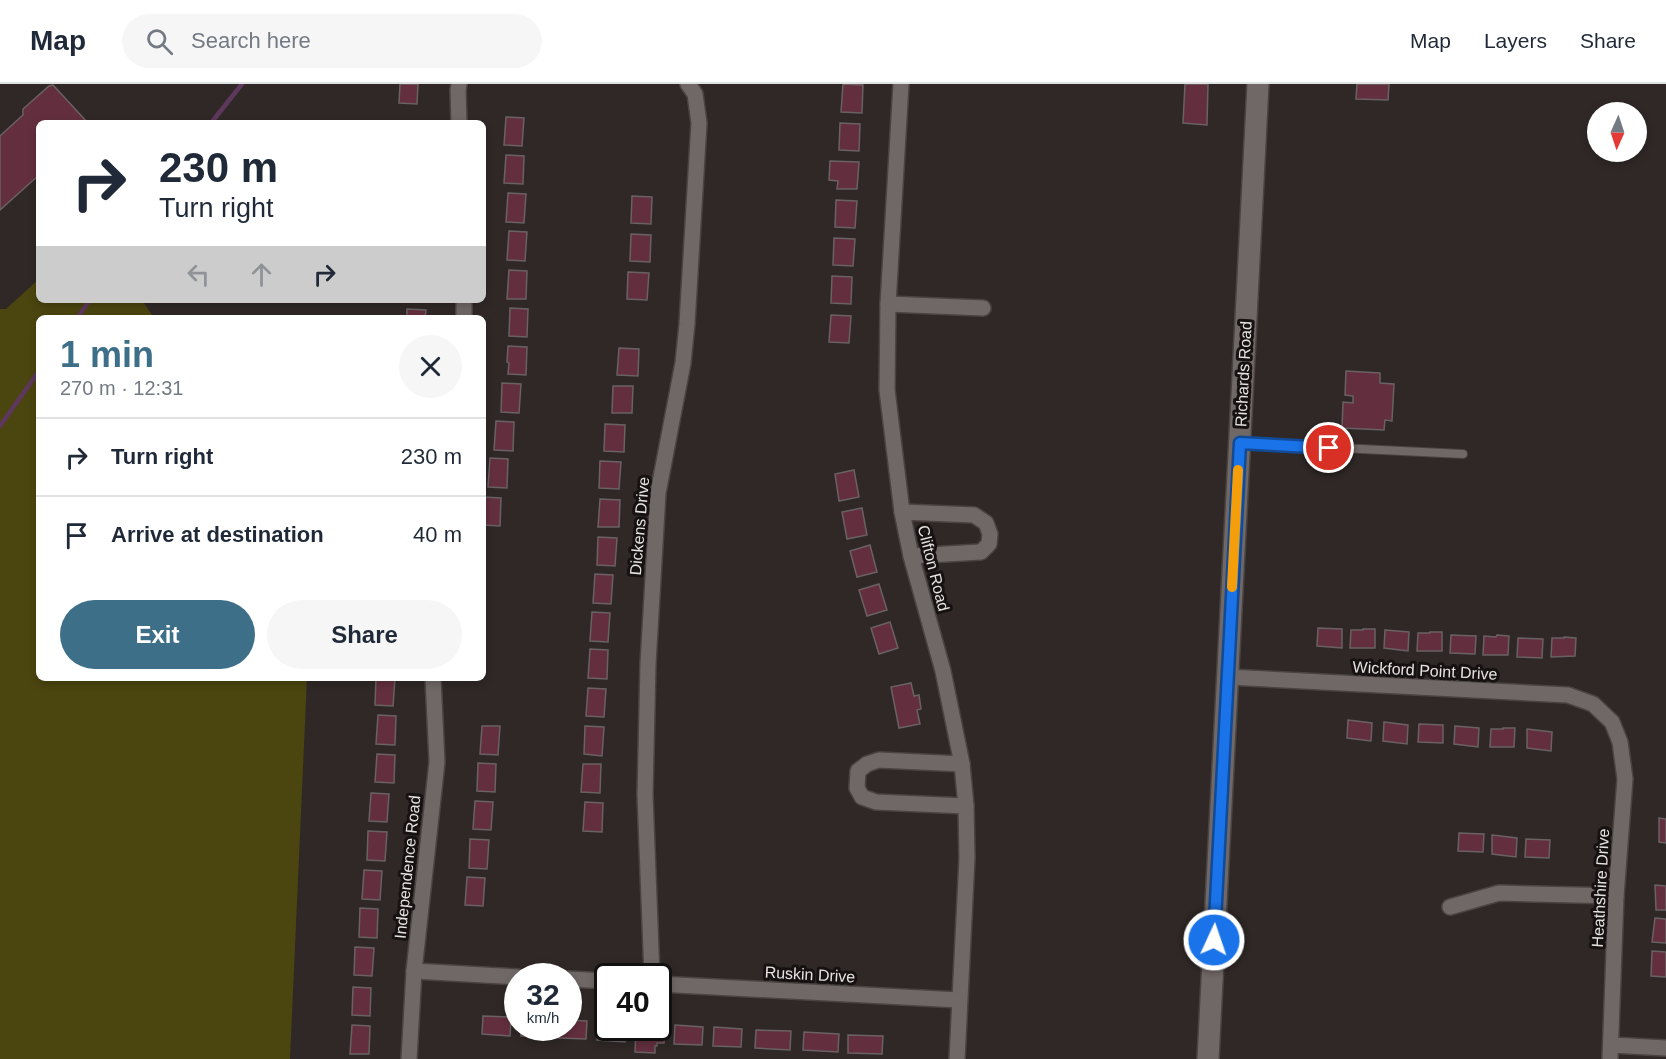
<!DOCTYPE html>
<html lang="en">
<head>
<meta charset="utf-8">
<style>
	:root { --surface:#fff; --page:#f6f6f7; --text:#1f2937; --muted:#747a83; --line:#e0e1e3; --accent:#3e6f89 }
	body { margin:0; font-family:Arial,sans-serif; background:var(--page); color:var(--text); height:100vh; display:flex; flex-direction:column; font-size:22px; white-space:nowrap }
	* { box-sizing:border-box; margin:0 }
	p { font-size:20px; color:var(--muted) }
	.icon { flex:none; width:33px; height:33px; fill:none; stroke:currentColor; stroke-width:2; stroke-linecap:round; stroke-linejoin:round }
	.map { position:relative; flex:1; overflow:hidden }
	.side { position:absolute; left:36px; top:231px; width:450px; height:366px; display:flex; flex-direction:column; background:var(--surface); border-radius:9px; box-shadow:0 3px 9px #0003 }
	.side>* { flex:none }
	.top-card { position:absolute; left:36px; top:36px; width:450px; height:183px; border-radius:9px; box-shadow:0 3px 9px #0003; background:#fff; color:var(--text); overflow:hidden }
	.needle { width:39px; rotate:183deg }
	.fabs { position:absolute; left:1587px; top:18px; display:grid; gap:12px }
	.fabs a { display:grid; place-items:center; width:60px; height:60px; border-radius:50%; background:var(--surface); box-shadow:0 3px 9px #0003; font-size:30px }
	.speed { position:absolute; left:504px; top:879px; display:flex; gap:12px; font-size:30px; font-weight:700; text-align:center }
	.speed>* { display:grid; place-content:center; width:78px; height:78px; border-radius:50%; background:var(--surface); box-shadow:0 3px 9px #0003; line-height:1 }
	.speed small { font-size:15px; font-weight:400 }
	.speed .limit { border:3px solid #111; border-radius:9px; background:#fff; color:#111 }
	.pin { position:absolute; display:grid; place-items:center; width:51px; height:51px; color:#fff; margin:-26px; border:3px solid #fff; border-radius:50%; box-shadow:0 2px 6px #0007 }
	.me { position:absolute; width:66px; margin:-33px; rotate:3deg; stroke-linejoin:round; filter:drop-shadow(0 0 4px #0008) }
	.turn { display:flex; align-items:center; gap:21px; height:126px; padding:0 24px; font-size:27px }
	.turn .icon { width:78px; height:78px; stroke-width:2.5 }
	.turn b { display:block; font-size:42px; line-height:51px }
	.lanes { display:flex; align-items:center; height:57px; padding:0 24px; background:#0003; justify-content:center; gap:30px; direction:ltr }
	.lanes .off { opacity:.35 }
	.round { display:grid; place-items:center; flex:none; width:63px; height:63px; border-radius:32px; background:var(--page) }
	.headline { display:flex; align-items:center; justify-content:space-between; height:102px; padding:0 24px }
	h1 { font-size:36px; font-weight:700; line-height:45px; color:var(--accent) }
	.button { display:flex; gap:12px; margin-top:auto; padding:12px 24px }
	.button a { flex:1; height:69px; border-radius:36px; background:var(--accent); color:#fff; font-size:24px; font-weight:700; line-height:69px; text-align:center }
	.button a+a { background:var(--page); color:var(--text) }
	ul { padding:0; list-style:none }
	li { display:flex; align-items:center; gap:18px; height:78px; padding:0 24px; border-top:2px solid var(--line) }
	li div { flex:1 }
	li b { display:block; font-size:22px }
	li em { font-style:normal }
	header { display:flex; align-items:center; gap:36px; box-sizing:border-box; height:84px; padding:0 30px; background:var(--surface); border-bottom:2px solid var(--line) }
	header strong { font-size:28px }
	nav { display:flex; gap:33px; margin-inline-start:auto; font-size:21px }
	.search { width:420px; height:54px; background:var(--page); display:flex; align-items:center; gap:15px; box-sizing:border-box; padding:0 21px; border-radius:33px; color:var(--muted); font-size:22px }
	.map>svg:first-child { display:block }
	.green { fill:#4b450f }
	.lines { fill:none; stroke-linecap:round; stroke-linejoin:round }
	.stream { stroke:#5e385c; stroke-width:4.5 }
	.building { fill:#632f3f; stroke:#696163; stroke-width:1.5 }
	.lane-casing { stroke:#494341; stroke-width:10 }
	.street-casing { stroke:#494341; stroke-width:18 }
	.secondary-casing { stroke:#494341; stroke-width:24 }
	.lane { stroke:#706866; stroke-width:8 }
	.street { stroke:#706866; stroke-width:15 }
	.secondary { stroke:#706866; stroke-width:21 }
	.route-casing { stroke:#114b97; stroke-width:15 }
	.route { stroke:#1a73e8; stroke-width:10 }
	.slow { stroke:#f59e0b; stroke-width:10 }
	.labels { text-anchor:middle; stroke-width:6; stroke-linejoin:round; paint-order:stroke }
	.street-label { font-size:16px; fill:#e7e2e1; stroke:#151211 }
</style>
</head>
<body>
<header>
<strong>Map</strong>
<div class="search"><svg class="icon" aria-label="search" viewBox="0 0 24 24"><circle cx="10" cy="10" r="6"/><path d="M15 15l6 6"/></svg>Search here</div>
<nav><a>Map</a><a>Layers</a><a>Share</a></nav>
</header>
<div class="map">
<svg width="1666" height="975" viewBox="0 0 1666 975">
	<rect width="100%" height="100%" fill="#2f2826"/>
	<polygon class="green" points="39,195 39,216 142,216 154,234 39,234 39,594 307,594 290,975 0,975 0,225 6,225"/>
	<g class="lines">
		<g class="stream">
			<polyline points="211,39 242,0"/>
			<polyline points="77,234 90,216"/>
			<polyline points="0,342 39,287"/>
		</g>
	</g>
	<g class="building">
		<polygon points="400,0 418,0 417,20 399,19"/>
		<polygon points="843,0 863,1 862,29 841,28"/>
		<polygon points="1185,0 1208,0 1207,41 1183,39"/>
		<polygon points="1357,0 1389,0 1388,16 1356,15"/>
		<polygon points="53,1 88,39 39,39 39,91 0,126 0,52 23,31 23,25 49,2"/>
		<polygon points="506,33 524,34 522,62 504,61"/>
		<polygon points="840,39 860,40 859,67 839,66"/>
		<polygon points="506,71 524,72 523,100 504,99"/>
		<polygon points="830,77 859,78 857,105 837,105 838,97 829,96"/>
		<polygon points="508,109 526,110 524,139 506,138"/>
		<polygon points="632,112 652,113 651,140 631,139"/>
		<polygon points="836,116 857,117 855,144 835,143"/>
		<polygon points="509,147 527,148 525,177 507,176"/>
		<polygon points="631,150 651,151 650,178 630,177"/>
		<polygon points="834,154 855,155 853,182 833,181"/>
		<polygon points="509,186 527,187 526,215 507,215"/>
		<polygon points="628,188 649,189 647,216 627,215"/>
		<polygon points="832,192 852,193 851,220 831,219"/>
		<polygon points="510,224 528,225 527,253 509,252"/>
		<polygon points="407,225 426,226 425,234 407,234"/>
		<polygon points="831,231 851,232 849,259 829,258"/>
		<polygon points="508,262 527,263 526,291 508,290 509,279 507,278"/>
		<polygon points="619,264 639,265 638,292 617,291"/>
		<polygon points="1346,287 1380,289 1380,299 1394,300 1392,337 1385,336 1384,346 1342,344 1343,318 1353,319 1353,312 1345,311"/>
		<polygon points="502,299 521,300 519,329 501,328"/>
		<polygon points="613,302 633,302 632,329 612,329"/>
		<polygon points="496,337 514,338 513,367 494,366"/>
		<polygon points="605,340 625,341 624,368 604,367"/>
		<polygon points="490,374 508,375 507,404 488,403"/>
		<polygon points="600,377 621,378 619,405 599,404"/>
		<polygon points="854,386 859,413 839,417 835,390"/>
		<polygon points="483,413 501,414 500,442 483,441"/>
		<polygon points="600,415 620,416 619,443 598,443"/>
		<polygon points="862,424 867,451 847,455 842,428"/>
		<polygon points="598,453 617,454 615,482 597,481"/>
		<polygon points="870,461 877,488 857,493 850,467"/>
		<polygon points="595,490 613,491 611,520 593,519"/>
		<polygon points="879,500 887,526 867,532 859,506"/>
		<polygon points="592,528 610,529 608,558 590,557"/>
		<polygon points="890,538 898,564 879,570 871,544"/>
		<polygon points="1318,544 1342,545 1342,564 1317,562"/>
		<polygon points="1363,545 1375,545 1375,564 1350,564 1351,546 1363,546"/>
		<polygon points="1385,546 1409,548 1408,567 1384,564"/>
		<polygon points="1430,548 1442,548 1442,567 1417,567 1418,549 1430,549"/>
		<polygon points="1451,551 1476,552 1475,570 1450,569"/>
		<polygon points="1497,551 1509,552 1508,571 1483,571 1484,552 1496,553"/>
		<polygon points="1564,553 1576,554 1575,572 1551,573 1552,554 1564,554"/>
		<polygon points="1518,554 1543,555 1542,574 1517,573"/>
		<polygon points="590,565 608,566 607,595 588,594"/>
		<polygon points="376,594 395,594 393,622 375,621"/>
		<polygon points="911,599 914,612 919,611 921,625 917,626 920,640 899,644 891,603"/>
		<polygon points="588,604 606,605 604,633 586,632"/>
		<polygon points="378,631 396,632 395,661 376,660"/>
		<polygon points="1348,636 1372,639 1371,657 1347,654"/>
		<polygon points="1384,638 1408,641 1407,660 1383,657"/>
		<polygon points="1419,640 1443,641 1443,659 1418,658"/>
		<polygon points="482,642 500,642 498,671 480,670"/>
		<polygon points="585,642 604,643 602,672 584,670"/>
		<polygon points="1455,642 1479,644 1478,663 1454,660"/>
		<polygon points="1503,644 1515,644 1514,663 1490,663 1491,645 1503,645"/>
		<polygon points="1527,645 1552,648 1551,667 1527,664"/>
		<polygon points="377,670 395,671 394,699 375,698"/>
		<polygon points="478,679 496,680 495,708 477,707"/>
		<polygon points="583,680 601,680 600,709 581,708"/>
		<polygon points="371,709 389,710 387,738 369,737"/>
		<polygon points="475,717 493,718 491,746 473,745"/>
		<polygon points="585,718 603,719 602,748 583,747"/>
		<polygon points="1659,734 1666,735 1666,759 1659,758"/>
		<polygon points="368,747 387,748 385,777 367,776"/>
		<polygon points="1459,749 1484,750 1483,768 1458,767"/>
		<polygon points="1492,751 1517,754 1516,773 1492,770"/>
		<polygon points="470,755 489,756 487,785 469,784"/>
		<polygon points="1526,755 1550,756 1549,774 1525,773"/>
		<polygon points="364,786 382,787 380,816 362,815"/>
		<polygon points="467,793 485,794 483,822 465,821"/>
		<polygon points="1655,801 1666,802 1666,826 1656,826"/>
		<polygon points="360,824 378,825 377,854 359,853"/>
		<polygon points="1655,834 1666,835 1666,859 1652,858"/>
		<polygon points="355,863 374,864 372,892 354,891"/>
		<polygon points="1652,867 1666,868 1666,893 1651,892"/>
		<polygon points="353,903 371,904 370,932 352,931"/>
		<polygon points="483,932 511,933 510,952 482,950"/>
		<polygon points="568,936 587,937 586,955 559,954 559,944 568,944"/>
		<polygon points="598,938 608,938 608,944 626,944 625,958 597,956"/>
		<polygon points="658,940 665,941 664,959 657,959 657,962 655,962 655,969 635,968 636,944 658,944"/>
		<polygon points="352,941 370,942 369,970 350,970"/>
		<polygon points="675,941 703,943 702,961 674,960"/>
		<polygon points="714,943 742,945 741,963 713,962"/>
		<polygon points="521,944 549,944 548,953 521,952"/>
		<polygon points="756,946 791,947 790,966 755,964"/>
		<polygon points="804,948 839,950 838,968 803,966"/>
		<polygon points="848,951 883,952 882,970 848,969"/>
	</g>
	<g class="lines">
		<defs>
			<polyline id="lane" points="1241,359 1463,370"/>
			<g id="street">
				<polyline points="901,0 888,220 887,306 902,428 911,472 943,587 962,680 966,722 967,774 957,975"/>
				<polyline points="459,39 458,6 459,0"/>
				<polyline points="464,216 464,234"/>
				<polyline points="888,220 983,224"/>
				<polyline points="902,428 974,431 986,439 990,450 989,460 981,468 911,472"/>
				<polyline points="1228,593 1568,611 1593,620 1612,638 1620,658 1625,695 1616,812 1610,975"/>
				<polyline points="962,680 879,676 867,680 858,687 857,704 862,713 876,718 966,722"/>
				<polyline points="1450,823 1499,809 1616,812"/>
				<polyline points="414,887 518,893"/>
				<polyline points="652,892 645,711 648,580 658,409 683,279 687,240 699,39 695,10 688,0"/>
				<polyline points="568,895 608,897"/>
				<polyline points="658,900 959,916"/>
				<polyline points="1611,961 1666,964"/>
				<polyline points="409,975 414,887 437,678 433,594"/>
			</g>
			<polyline id="secondary" points="1208,975 1258,0"/>
		</defs>
		<use href="#lane" class="lane-casing"/>
		<use href="#street" class="street-casing"/>
		<use href="#secondary" class="secondary-casing"/>
		<use href="#lane" class="lane"/>
		<use href="#street" class="street"/>
		<use href="#secondary" class="secondary"/>
	</g>
	<g class="lines">
		<defs>
			<polyline id="route" points="1214,856 1240,359 1329,364"/>
		</defs>
		<use href="#route" class="route-casing"/>
		<use href="#route" class="route"/>
		<polyline class="slow" points="1232,503 1238,386"/>
	</g>
	<g class="labels">
		<g class="street-label">
			<text transform="translate(1243 290) rotate(-87)" y="6">Richards Road</text>
			<text transform="translate(639 442) rotate(-85)" y="6">Dickens Drive</text>
			<text transform="translate(934 484) rotate(76)" y="6">Clifton Road</text>
			<text transform="translate(1425 586) rotate(3)" y="6">Wickford Point Drive</text>
			<text transform="translate(407 783) rotate(-84)" y="6">Independence Road</text>
			<text transform="translate(1600 804) rotate(-87)" y="6">Heathshire Drive</text>
			<text transform="translate(810 890) rotate(3)" y="6">Ruskin Drive</text>
		</g>
	</g>
</svg>
<div class="fabs">
<a><svg class="needle" viewBox="-14 -14 28 28"><path d="M0-13l5 13h-10z" fill="#e53935"/><path d="M0 13l5-13h-10z" fill="#747a83"/></svg></a>
</div>
<div class="speed"><div>32<small>km/h</small></div><div class="limit">40</div></div>
<div class="pin" style="left:1329px;top:364px;background:#d93025"><svg class="icon" aria-label="arrive" viewBox="0 0 24 24"><path d="M6 21V4h12l-3 4 3 4H6"/></svg></div>
<svg class="me" style="left:1214px;top:856px" viewBox="-20 -20 40 40"><circle r="17" fill="#1a73e8" stroke="#fff" stroke-width="3"/><path d="M0-11L8 9 0 5-8 9z" fill="#fff"/></svg>
<div class="top-card">
<div class="turn"><svg class="icon" aria-label="right" viewBox="0 0 24 24"><path d="M7 20v-9h11M14 6l5 5-5 5"/></svg><div><b>230 m</b>Turn right</div></div>
<div class="lanes"><svg class="icon off" aria-label="left" viewBox="0 0 24 24"><path d="M17 20v-9H6M10 6l-5 5 5 5"/></svg><svg class="icon off" aria-label="ahead" viewBox="0 0 24 24"><path d="M12 20V5M6 11l6-6 6 6"/></svg><svg class="icon" aria-label="right" viewBox="0 0 24 24"><path d="M7 20v-9h11M14 6l5 5-5 5"/></svg></div>
</div>
<section class="side">
<div class="headline"><div><h1>1 min</h1><p>270 m · 12:31</p></div><a class="round"><svg class="icon" aria-label="close" viewBox="0 0 24 24"><path d="M6 6l12 12M18 6L6 18"/></svg></a></div>
<ul>
<li><svg class="icon" aria-label="right" viewBox="0 0 24 24"><path d="M7 20v-9h11M14 6l5 5-5 5"/></svg><div><b>Turn right</b></div><em>230 m</em></li>
<li><svg class="icon" aria-label="arrive" viewBox="0 0 24 24"><path d="M6 21V4h12l-3 4 3 4H6"/></svg><div><b>Arrive at destination</b></div><em>40 m</em></li>
</ul>
<div class="button"><a>Exit</a><a>Share</a></div>
</section>
</div>
</body>
</html>
